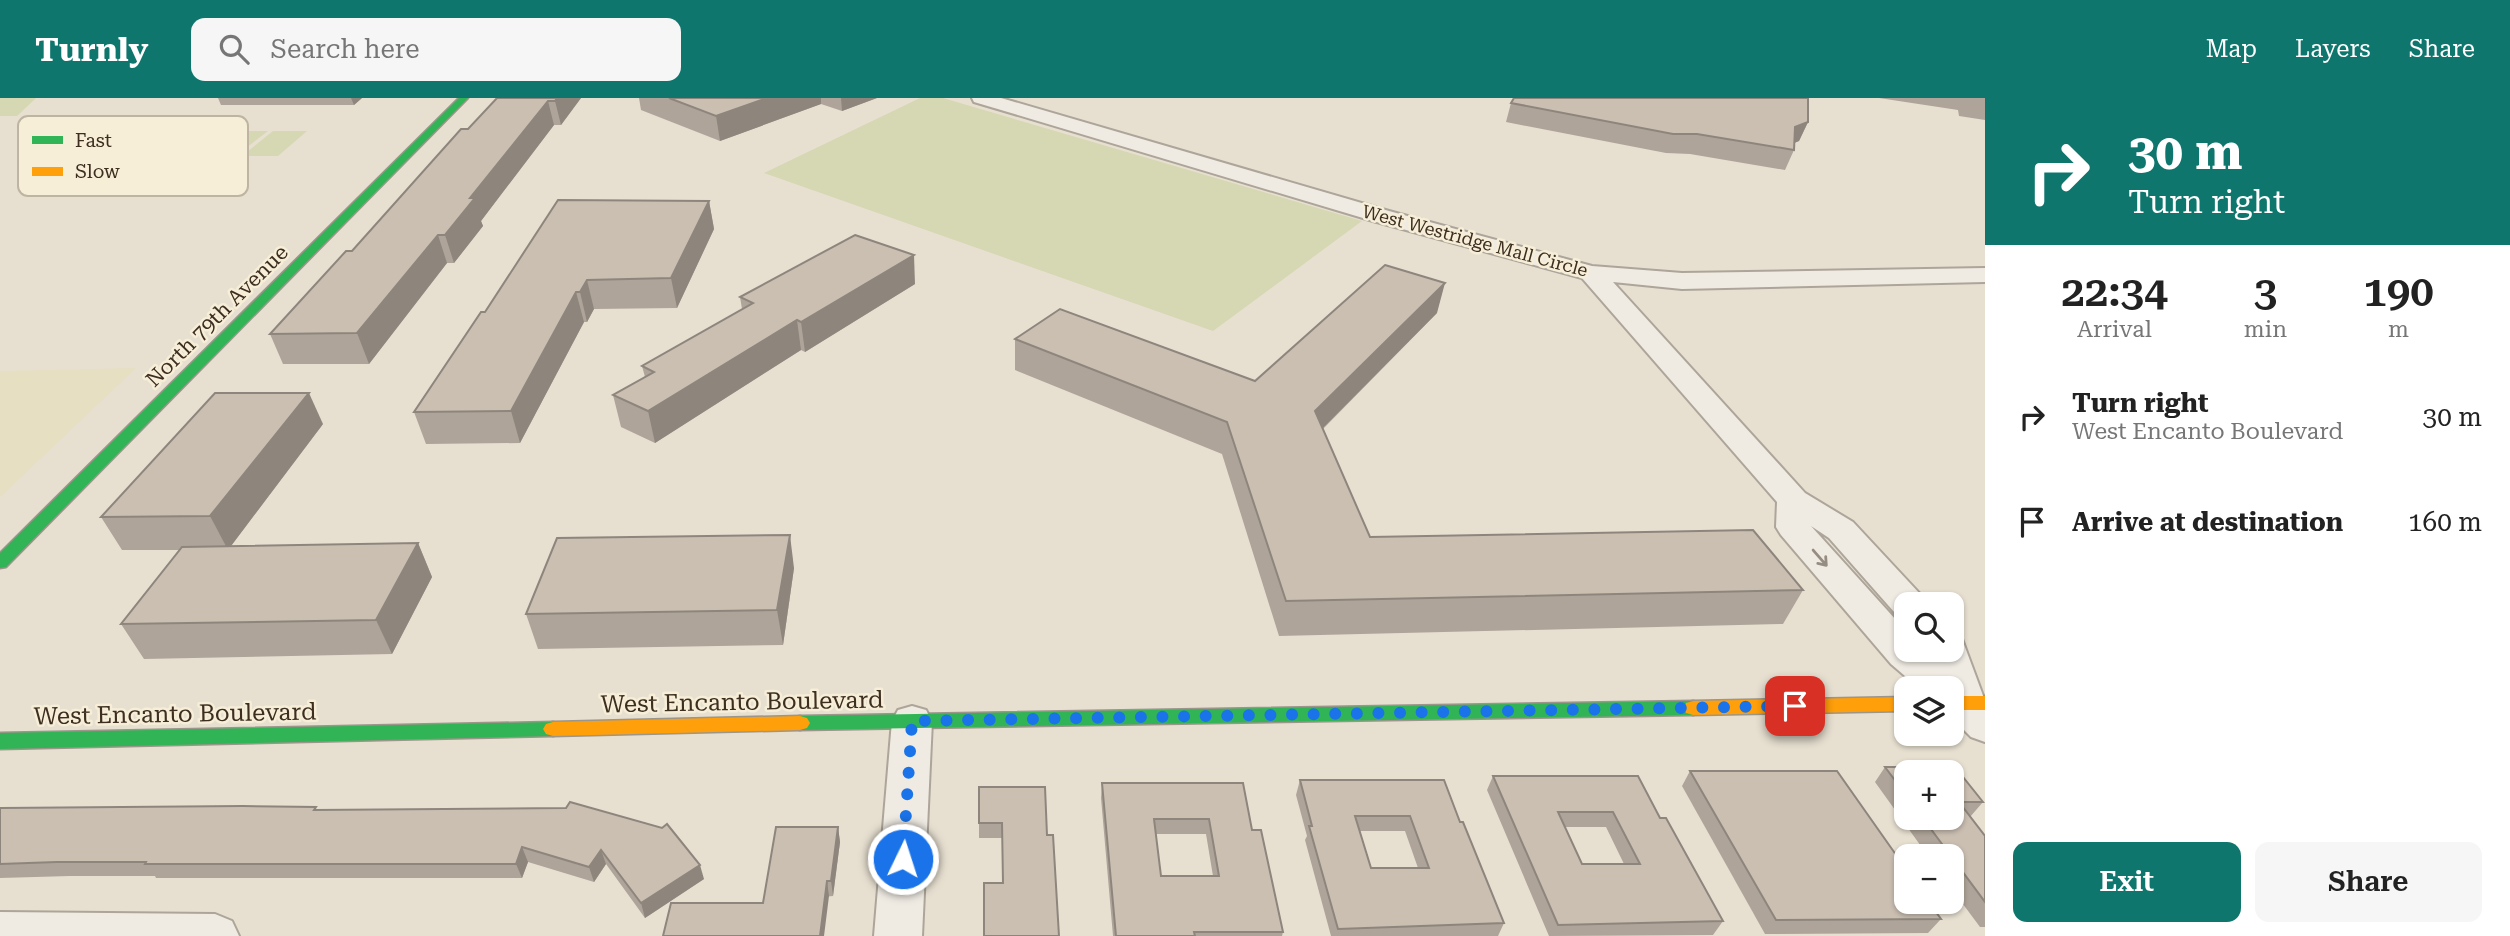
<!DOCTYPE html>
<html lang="en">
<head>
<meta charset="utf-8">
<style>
	:root { --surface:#fff; --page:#f6f6f6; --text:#222; --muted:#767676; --accent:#0f766e }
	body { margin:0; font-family:"Roboto Serif",serif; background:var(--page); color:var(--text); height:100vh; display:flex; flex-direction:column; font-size:26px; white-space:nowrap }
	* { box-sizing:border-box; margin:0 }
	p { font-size:23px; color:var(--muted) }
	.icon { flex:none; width:38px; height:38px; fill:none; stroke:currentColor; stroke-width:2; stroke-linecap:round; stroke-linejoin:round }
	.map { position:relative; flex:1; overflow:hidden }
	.details { display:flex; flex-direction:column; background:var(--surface); width:525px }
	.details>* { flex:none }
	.guide { background:#0f766e; color:#fff; overflow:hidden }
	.tools { position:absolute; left:1894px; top:494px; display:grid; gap:14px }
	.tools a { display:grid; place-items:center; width:70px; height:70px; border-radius:14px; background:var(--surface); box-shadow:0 2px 5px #0004; font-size:35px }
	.pin { position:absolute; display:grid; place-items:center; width:60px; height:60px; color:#fff; margin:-30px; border-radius:14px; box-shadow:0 4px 10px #0006 }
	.me { position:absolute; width:77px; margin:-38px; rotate:4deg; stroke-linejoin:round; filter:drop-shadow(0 0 5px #0008) }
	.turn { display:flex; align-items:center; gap:24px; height:147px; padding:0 28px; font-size:32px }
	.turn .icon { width:91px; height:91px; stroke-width:2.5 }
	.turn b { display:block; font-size:49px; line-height:60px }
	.eta { display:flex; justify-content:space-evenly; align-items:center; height:119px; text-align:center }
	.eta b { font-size:42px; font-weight:600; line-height:49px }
	.cta { display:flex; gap:14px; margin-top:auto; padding:14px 28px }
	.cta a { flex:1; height:80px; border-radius:14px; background:var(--accent); color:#fff; font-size:28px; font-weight:600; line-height:80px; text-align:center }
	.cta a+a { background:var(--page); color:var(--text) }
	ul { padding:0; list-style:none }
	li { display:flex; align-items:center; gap:21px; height:105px; padding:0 28px }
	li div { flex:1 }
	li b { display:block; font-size:26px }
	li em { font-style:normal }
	header { display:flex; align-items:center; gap:42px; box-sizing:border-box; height:98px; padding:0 35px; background:var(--accent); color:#fff }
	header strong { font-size:33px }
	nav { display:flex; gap:38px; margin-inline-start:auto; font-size:24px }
	.search { width:490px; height:63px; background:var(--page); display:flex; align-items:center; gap:18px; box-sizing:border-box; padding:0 24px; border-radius:14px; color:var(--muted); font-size:26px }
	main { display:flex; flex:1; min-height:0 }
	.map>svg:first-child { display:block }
	.farmland { fill:#e6dfc2 }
	.green { fill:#d6d7b3 }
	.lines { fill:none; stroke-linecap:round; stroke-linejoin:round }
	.street-casing { stroke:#ada599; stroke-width:4 }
	.fast-casing { stroke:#9c958a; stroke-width:3 }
	.slow-casing { stroke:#9c958a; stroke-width:3 }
	.street { fill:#efebe3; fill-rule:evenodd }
	.fast { fill:#30b455; fill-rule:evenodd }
	.slow { fill:#ff9f0a; fill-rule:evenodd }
	.wall { fill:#afa499; fill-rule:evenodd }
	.shaded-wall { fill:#8e867d }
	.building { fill:#cbbfb2; stroke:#8e867d; stroke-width:2; fill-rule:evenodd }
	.oneway { stroke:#968c82 }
	.route { stroke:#1a73e8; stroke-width:12; stroke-dasharray:0 21.6 }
	.labels { text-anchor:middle; stroke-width:5; stroke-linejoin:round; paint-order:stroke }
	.far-street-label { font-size:18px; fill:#3d2e20; stroke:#f7eed8 }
	.street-label { font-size:21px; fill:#3d2e20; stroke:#f7eed8 }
	.near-street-label { font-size:24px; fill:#3d2e20; stroke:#f7eed8 }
	.key { fill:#f7eed8; stroke:#bfb4a1; stroke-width:2 }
	.key-label { font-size:19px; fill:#3d2e20 }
</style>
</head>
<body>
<header>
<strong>Turnly</strong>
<div class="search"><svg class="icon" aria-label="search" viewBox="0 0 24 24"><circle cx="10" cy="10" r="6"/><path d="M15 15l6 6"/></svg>Search here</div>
<nav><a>Map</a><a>Layers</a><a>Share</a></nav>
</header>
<main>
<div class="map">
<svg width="1985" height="838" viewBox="0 0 1985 838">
	<rect width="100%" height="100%" fill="#e7e0d1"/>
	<polygon class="farmland" points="136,270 0,399 0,273"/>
	<g class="green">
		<polygon points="0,0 36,0 17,18 0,18"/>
		<polygon points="920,0 943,0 1362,123 1213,233 764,75"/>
		<polygon points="234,33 268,33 237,57 201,57"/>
		<polygon points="273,33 307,33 278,58 242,58"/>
	</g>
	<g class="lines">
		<defs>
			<g id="street">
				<polygon points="972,0 1001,0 1389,113 1592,168 1682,175 1985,170 1985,184 1682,191 1613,184 1805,395 1853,424 1921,497 1926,506 1906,506 1906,518 1895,515 1829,440 1811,428 1906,533 1906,551 1924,551 1932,558 1930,551 1951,551 1951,538 1962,541 1985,603 1985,644 1971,639 1951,619 1951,590 1919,590 1891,566 1781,437 1776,429 1777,404 1582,180 1373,123 974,4"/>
				<polygon points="912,608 926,612 932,623 922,838 874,838 892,623 898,612"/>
				<polygon points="0,814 215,816 232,823 239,838 0,838"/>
			</g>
			<g id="fast">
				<polygon points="459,0 468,0 6,469 0,470 0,455"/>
				<polygon points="1693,603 1700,605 1702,610 1700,615 1693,617 800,632 793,630 790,625 793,620 800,618"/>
				<polygon points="553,624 560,626 563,631 560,636 553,638 0,651 0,635"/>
			</g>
			<g id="slow">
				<rect x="1951" y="598" width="34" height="14"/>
				<polygon points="1906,599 1906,613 1693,617 1686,615 1684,610 1686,605 1693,603"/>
				<polygon points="800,618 807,620 810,625 807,630 800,632 553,638 546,636 543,631 546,626 553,624"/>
			</g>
		</defs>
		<use href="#street" class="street-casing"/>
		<use href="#fast" class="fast-casing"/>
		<use href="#slow" class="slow-casing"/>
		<use href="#street" class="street"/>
		<use href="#fast" class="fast"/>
		<use href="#slow" class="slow"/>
	</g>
	<g class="wall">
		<polygon points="218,0 362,0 354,7 221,7"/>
		<polygon points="497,0 581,0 561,27 554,27 481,123 483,128 454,165 447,165 369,266 283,266 270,236 352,153 468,31"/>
		<polygon points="639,0 877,0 842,13 821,6 720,43 641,12"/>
		<polygon points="1879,0 1985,0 1985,22 1959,18 1958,12"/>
		<polygon points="1511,5 1808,24 1799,43 1794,45 1794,52 1785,72 1690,56 1666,55 1506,24"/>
		<polygon points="709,103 714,131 677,210 594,211 587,224 584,224 520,345 426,346 414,314 485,214"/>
		<polygon points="915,186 805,254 801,252 655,345 621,329 613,297 645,279 642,268 742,211 740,199"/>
		<polygon points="1437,215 1323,331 1370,439 1803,492 1783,526 1279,538 1222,356 1015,272 1015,241 1255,283"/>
		<polygon points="323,326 231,448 418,445 432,479 392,556 144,561 121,526 179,452 122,452 101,419"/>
		<polygon points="794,470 783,547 538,551 526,516"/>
		<path d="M1885,669H1955L1983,704L1970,719L1985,738V829H1980L1951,790V758H1928L1875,684ZM1906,674H1951V719H1906Z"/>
		<polygon points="1690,673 1941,821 1928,835 1765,836 1682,688"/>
		<path d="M1493,678L1660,720L1723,823L1713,837L1549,838L1487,692ZM1565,729H1606L1624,766H1582Z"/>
		<path d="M1300,682L1460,724L1504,825L1498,838H1331L1305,742L1307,738L1296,697ZM1360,733H1405L1418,770H1371Z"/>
		<path d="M1102,685L1252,732L1283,834L1282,838H1113L1101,700ZM1155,736H1206L1213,778H1161Z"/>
		<polygon points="979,689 1045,689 1002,740 979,740"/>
		<polygon points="0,710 317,712 566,710 704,781 645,820 606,766 594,784 528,764 522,780 156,780 155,778 70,778 0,780"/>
		<polygon points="838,729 840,744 833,798 763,805"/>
	</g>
	<g class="shaded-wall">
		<polygon points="351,0 362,0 354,7"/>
		<polygon points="557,0 581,0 561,27 555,3"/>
		<polygon points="767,0 821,0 821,6 720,43 716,18"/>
		<polygon points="841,0 877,0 842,13"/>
		<polygon points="548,3 554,27 481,123 483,128 454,165 445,137 470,100"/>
		<polygon points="1808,24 1799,43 1787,48 1795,29"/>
		<polygon points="709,103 714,131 677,210 671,180"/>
		<polygon points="438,137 447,165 369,266 357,235"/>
		<polygon points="914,157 915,186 805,254 801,224"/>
		<polygon points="587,182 594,211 587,224 580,194"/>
		<polygon points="1445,185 1437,215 1308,345 1315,313"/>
		<polygon points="576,194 584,224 520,345 511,313"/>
		<polygon points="797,222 801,252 655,345 648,313"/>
		<polygon points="309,295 323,326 228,452 210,418"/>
		<polygon points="790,437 794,470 783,547 777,512"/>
		<polygon points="418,445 432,479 392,556 376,522"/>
		<polygon points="838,729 840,744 833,798 831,783"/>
		<polygon points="522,749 528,764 522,780 516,766"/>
		<polygon points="601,752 606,766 594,784 589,769"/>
		<polygon points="700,767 704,781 645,820 641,805"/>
		<polygon points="827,783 829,798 824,838 820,838"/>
	</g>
	<g class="building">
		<polygon points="497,0 557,0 555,3 548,3 470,100 475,100 445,137 438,137 357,235 270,236 346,153 352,153 461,31 468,31"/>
		<polygon points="669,0 767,0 716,18"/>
		<polygon points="1514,0 1808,0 1808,24 1795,29 1794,52 1697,36 1673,36 1511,5"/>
		<polygon points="558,102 709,103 671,180 587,182 580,194 576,194 511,313 414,314 481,214 485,214"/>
		<polygon points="855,137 914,157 801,224 797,222 648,313 613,297 654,274 642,268 753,205 740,199"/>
		<polygon points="1385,167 1445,185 1315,313 1370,439 1753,432 1803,492 1286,503 1227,324 1015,241 1060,211 1255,283"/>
		<polygon points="215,295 309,295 210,418 101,419"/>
		<polygon points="790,437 777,512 526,516 557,440"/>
		<polygon points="418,445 376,522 121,526 182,449"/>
		<polygon points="1885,669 1955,669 1983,704 1959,704 1985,738 1985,804 1922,719 1951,719 1951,674 1906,674 1906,697"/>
		<polygon points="1690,673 1837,673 1906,771 1906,803 1928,803 1941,821 1776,822"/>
		<path d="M1493,678H1638L1660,720H1666L1723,823L1558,827ZM1558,714H1613L1640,766H1582Z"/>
		<path d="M1300,682H1444L1460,724H1463L1504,825L1338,831L1309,728H1312ZM1355,718H1410L1429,770H1371Z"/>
		<path d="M1102,685H1243L1252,732H1261L1283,834H1194L1195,838H1116ZM1154,721H1209L1219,778H1161Z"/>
		<polygon points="979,689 1045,689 1047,737 1053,737 1059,838 984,838 984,785 1003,785 1002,725 979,725"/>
		<polygon points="570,704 662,730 667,726 700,767 641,805 601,752 589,769 522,749 516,766 145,766 146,764 57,764 0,766 0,710 243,708 316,709 314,712 566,710"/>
		<polygon points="776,729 838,729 831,783 827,783 820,838 663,838 671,805 763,805"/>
	</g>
	<defs><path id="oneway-shaft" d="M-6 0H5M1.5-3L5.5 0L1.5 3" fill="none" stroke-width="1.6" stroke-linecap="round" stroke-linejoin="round" transform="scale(1.75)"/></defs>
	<use class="oneway" href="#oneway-shaft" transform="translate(1820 460) rotate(49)"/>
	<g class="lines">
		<polyline class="route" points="903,761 912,623 1795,608"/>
	</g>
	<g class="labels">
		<g class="far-street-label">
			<text transform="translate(1475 143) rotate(15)" y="6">West Westridge Mall Circle</text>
		</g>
		<g class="street-label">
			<text transform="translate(217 218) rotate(-45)" y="7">North 79th Avenue</text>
		</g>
		<g class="near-street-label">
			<text transform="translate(742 604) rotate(-1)" y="8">West Encanto Boulevard</text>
			<text transform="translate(175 616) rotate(-1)" y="8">West Encanto Boulevard</text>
		</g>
	</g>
	<rect x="18" y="18" width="230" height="80" rx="10" class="key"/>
	<rect x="32" y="38" width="31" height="8" fill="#30b455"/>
	<rect x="32" y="69" width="31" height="9" fill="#ff9f0a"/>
	<g class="key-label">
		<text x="75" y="49">Fast</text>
		<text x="75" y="80">Slow</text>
	</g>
</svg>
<div class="tools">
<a><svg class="icon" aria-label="search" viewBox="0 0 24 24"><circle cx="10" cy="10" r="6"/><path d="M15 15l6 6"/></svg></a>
<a><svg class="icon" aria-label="layers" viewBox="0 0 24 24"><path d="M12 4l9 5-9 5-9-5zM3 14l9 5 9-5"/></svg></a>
<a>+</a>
<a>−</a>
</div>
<div class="pin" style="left:1795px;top:608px;background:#d93025"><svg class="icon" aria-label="arrive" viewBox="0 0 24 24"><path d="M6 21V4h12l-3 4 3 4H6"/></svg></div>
<svg class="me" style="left:903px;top:761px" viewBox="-20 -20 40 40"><circle r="17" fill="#1a73e8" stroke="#fff" stroke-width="3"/><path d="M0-11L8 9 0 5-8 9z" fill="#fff"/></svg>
</div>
<section class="details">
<div class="guide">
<div class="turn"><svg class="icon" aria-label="right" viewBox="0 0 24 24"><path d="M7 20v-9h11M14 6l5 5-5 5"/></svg><div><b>30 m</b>Turn right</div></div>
</div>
<div class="eta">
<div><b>22:34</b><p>Arrival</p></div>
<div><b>3</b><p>min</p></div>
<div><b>190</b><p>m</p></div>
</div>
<ul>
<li><svg class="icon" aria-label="right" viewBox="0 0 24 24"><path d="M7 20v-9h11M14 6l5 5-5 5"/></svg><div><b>Turn right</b><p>West Encanto Boulevard</p></div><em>30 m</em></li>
<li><svg class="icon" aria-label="arrive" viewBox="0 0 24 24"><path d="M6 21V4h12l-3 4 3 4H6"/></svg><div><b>Arrive at destination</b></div><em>160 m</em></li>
</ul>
<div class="cta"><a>Exit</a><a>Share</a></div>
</section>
</main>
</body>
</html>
